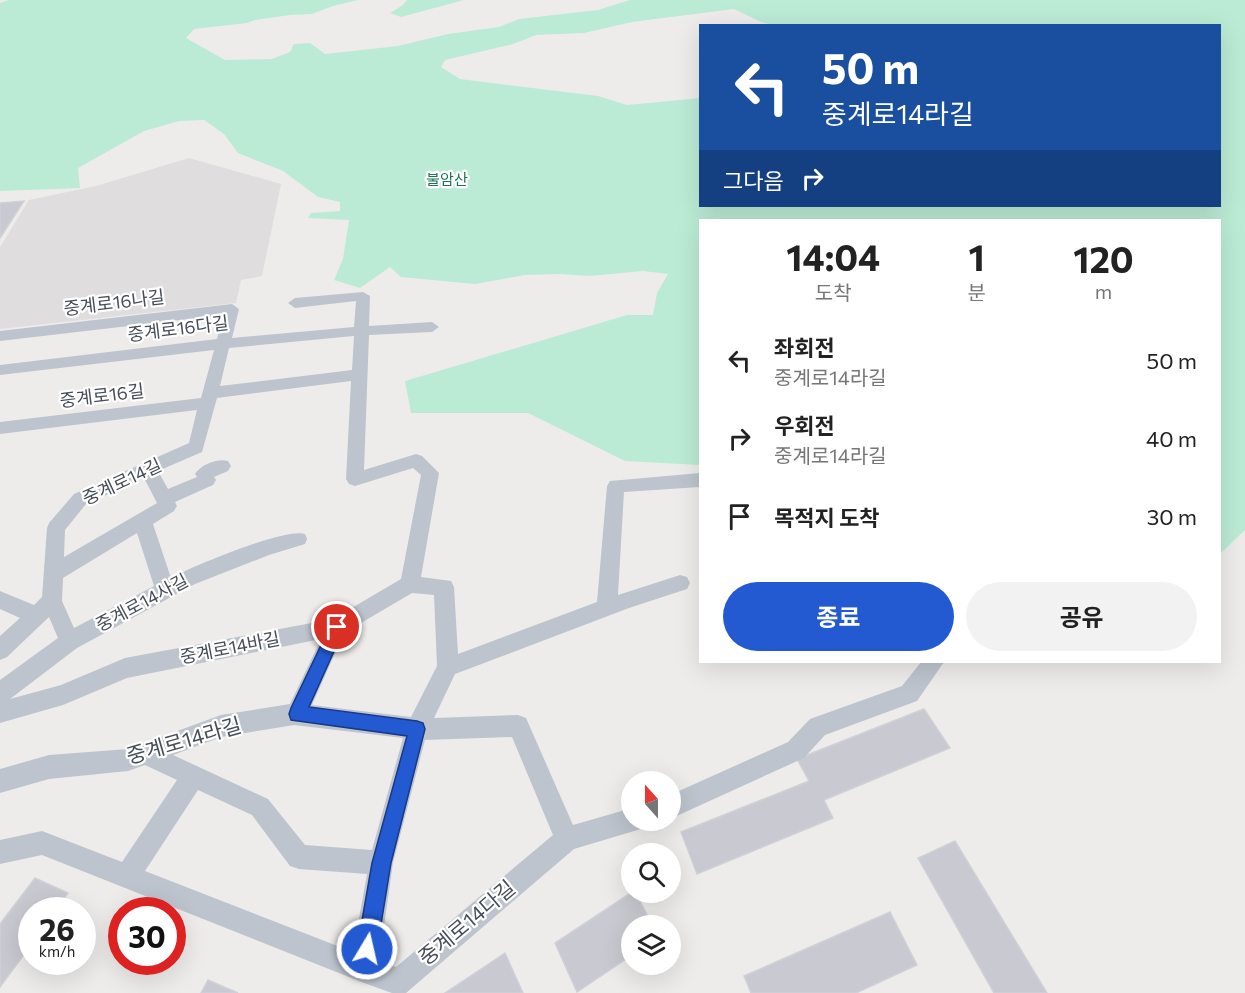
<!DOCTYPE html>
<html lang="ko">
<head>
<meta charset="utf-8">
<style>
	:root { --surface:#fff; --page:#f2f2f2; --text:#222; --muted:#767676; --accent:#2359d1 }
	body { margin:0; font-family:Commissioner,"Noto Sans KR",sans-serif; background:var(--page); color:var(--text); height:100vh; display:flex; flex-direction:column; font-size:22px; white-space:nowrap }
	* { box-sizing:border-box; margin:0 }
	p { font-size:20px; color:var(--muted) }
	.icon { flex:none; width:33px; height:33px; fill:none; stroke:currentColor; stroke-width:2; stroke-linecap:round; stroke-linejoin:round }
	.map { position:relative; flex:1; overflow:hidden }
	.sheet { position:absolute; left:699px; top:219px; width:522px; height:444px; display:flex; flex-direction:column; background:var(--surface); border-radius:0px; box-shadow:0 6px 24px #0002 }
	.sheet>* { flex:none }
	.banner { position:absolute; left:699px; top:24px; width:522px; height:183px; border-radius:0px; box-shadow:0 6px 24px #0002; background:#1a4fa0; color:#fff; overflow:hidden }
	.needle { width:39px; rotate:339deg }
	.fabs { position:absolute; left:621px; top:771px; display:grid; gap:12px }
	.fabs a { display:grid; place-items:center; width:60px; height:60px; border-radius:50%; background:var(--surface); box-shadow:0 6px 24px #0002; font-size:30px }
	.speed { position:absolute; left:18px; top:897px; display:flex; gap:12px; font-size:30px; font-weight:700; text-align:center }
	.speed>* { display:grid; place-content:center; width:78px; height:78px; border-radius:50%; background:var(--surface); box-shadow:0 6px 24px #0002; line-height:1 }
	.speed small { font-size:15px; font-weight:400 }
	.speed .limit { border:9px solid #d22; background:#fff; color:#111 }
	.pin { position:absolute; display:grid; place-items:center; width:51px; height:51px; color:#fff; margin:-26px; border:3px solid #fff; border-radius:50%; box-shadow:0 2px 6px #0007 }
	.me { position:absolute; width:66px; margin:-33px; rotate:9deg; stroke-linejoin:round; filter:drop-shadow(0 0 4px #0008) }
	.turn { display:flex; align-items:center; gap:21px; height:126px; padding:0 24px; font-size:27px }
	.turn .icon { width:78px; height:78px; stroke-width:2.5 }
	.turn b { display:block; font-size:42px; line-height:51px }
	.then { display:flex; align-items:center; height:57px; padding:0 24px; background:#0003; gap:12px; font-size:22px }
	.eta { display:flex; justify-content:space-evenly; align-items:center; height:102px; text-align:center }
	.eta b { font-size:36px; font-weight:700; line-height:42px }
	.button { display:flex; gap:12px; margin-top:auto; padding:12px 24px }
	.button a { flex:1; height:69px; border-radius:36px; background:var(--accent); color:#fff; font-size:24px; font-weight:700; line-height:69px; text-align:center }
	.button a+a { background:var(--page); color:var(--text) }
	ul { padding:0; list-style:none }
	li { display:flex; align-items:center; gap:18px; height:78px; padding:0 24px }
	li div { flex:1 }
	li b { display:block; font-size:22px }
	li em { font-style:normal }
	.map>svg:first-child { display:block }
	.education { fill:#dfdddd }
	.green { fill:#bbebd4; fill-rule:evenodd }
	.building { fill:#c9cad1; stroke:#d0d1d7; stroke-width:1.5 }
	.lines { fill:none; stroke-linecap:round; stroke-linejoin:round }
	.minor { fill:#bdc4cd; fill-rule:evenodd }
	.route { fill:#2359d1; stroke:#173a88; stroke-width:1.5 }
	.labels { text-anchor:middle; stroke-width:4.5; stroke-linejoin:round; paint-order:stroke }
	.far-park-label { font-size:15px; fill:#1b7353; stroke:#fff }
	.street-label { font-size:18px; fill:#454d58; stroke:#fff }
	.near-street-label { font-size:21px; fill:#454d58; stroke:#fff }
</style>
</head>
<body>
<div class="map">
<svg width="1245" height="993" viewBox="0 0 1245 993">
	<rect width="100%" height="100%" fill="#eeeceb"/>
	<polygon class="education" points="189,158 281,184 262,276 241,280 236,303 0,329 0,247 29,200 96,186"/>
	<g class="green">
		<path d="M9,0H358L333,6L312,14L290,15L255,20L247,23L194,29L186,38L225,60L272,59L290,52L294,44L310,43L325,54L398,46L448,34L499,27L519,19L598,10L630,0H1245V530L1220,554V220H700V465L625,461L528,413H411L405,381L627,315H653L657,293L668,274L643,271L589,276L560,274L525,275L475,284L401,277L390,267L360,288L334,280L343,259L349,220L308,218L311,213L340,211V202L318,197L283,171L238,153L224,134L204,120L179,121L144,131L78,168L80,188L0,191V3ZM734,9L761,22L777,26H1220V206H700V98L627,105L598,96L460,79L441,67L445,60L513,44L536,35L584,33L632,22Z"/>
		<polygon points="407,0 464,0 401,17 390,13 403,5"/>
	</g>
	<g class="building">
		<polygon points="24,201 0,238 0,203"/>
		<polygon points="924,709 950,748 824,800 833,818 697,874 681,832 809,781 797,759"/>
		<polygon points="955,841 1047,993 994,993 918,858"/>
		<polygon points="35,878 68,893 56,910 32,910 32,944 0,987 0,924"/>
		<polygon points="632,892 635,892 653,926 632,926 632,955 577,992 555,943"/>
		<polygon points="890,912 917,965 856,993 751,993 744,976"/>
		<polygon points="505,953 523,993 445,993"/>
		<polygon points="208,980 238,993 201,993"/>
	</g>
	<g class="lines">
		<g class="minor">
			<path d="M363,292L370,296L369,326L432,322L439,327L432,332L369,335L364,470L416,454L422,456L439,473L421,577L451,581L454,587L458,654L597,602L607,486L610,481L700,473V487L624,492L618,595L680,575L687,577L690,583L687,589L629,608L455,674L434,718L518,715L526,718L573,825L632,808V820H644L641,829L574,849L406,993H392L364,983L42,855L0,864V840L42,831L122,862L177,780L145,765L128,771L49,779L0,793V769L49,755L128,749L221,715L290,704L321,639L127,678L63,705L0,723V680L58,638L49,617L7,657L0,660V636L20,618L0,609V591L34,605L42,597L47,528L49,523L74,494L189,443L197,410L0,434V422L201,398L214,350L0,375V365L217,339L223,315L0,341V331L232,304L239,309L232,338L354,327L356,301L295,308L288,303L295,298ZM354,336L352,370L220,386L229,348ZM351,381L346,479L349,484L355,486L413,468L421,475L401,579L333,619L125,658L61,685L10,699L77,648L195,584L269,555L305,544L307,539L305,534C286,527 191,567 171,578L153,524L174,511L177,506L175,502L213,485L216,480L214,477L228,471L231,466L228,461C218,458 200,465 195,474L197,477L168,489L158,471L202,452L217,398ZM144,478L157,503L64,557L65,530L86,504ZM137,533L154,586L74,628L62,601L63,578ZM412,593L434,595L437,666L411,717L312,705L344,633ZM294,725L403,738L372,850L305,845L268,799L173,755L221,737ZM512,737L553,835L396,967L379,961L393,863L425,740ZM198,790L252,815L290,866L299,869L367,874L353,952L145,871Z"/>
			<polygon points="921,662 944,662 917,701 825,735 804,758 670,819 670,795 788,742 810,719 902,686"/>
		</g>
	</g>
	<polygon class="route" points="337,620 343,622 345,627 309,707 417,721 423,723 425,729 391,863 377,949 374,956 367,959 360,956 357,949 372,863 407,736 291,720 289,714 291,708 332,622"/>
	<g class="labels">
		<g class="far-park-label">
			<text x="447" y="185">불암산</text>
		</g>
		<g class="street-label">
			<text transform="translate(114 303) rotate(-7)" y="6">중계로16나길</text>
			<text transform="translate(178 329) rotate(-7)" y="6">중계로16다길</text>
			<text transform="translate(102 396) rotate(-7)" y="6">중계로16길</text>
			<text transform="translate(122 482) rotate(-25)" y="6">중계로14길</text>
			<text transform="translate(142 603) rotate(-28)" y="6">중계로14사길</text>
			<text transform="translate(230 648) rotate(-11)" y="6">중계로14바길</text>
		</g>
		<g class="near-street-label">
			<text transform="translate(184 741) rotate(-16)" y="7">중계로14라길</text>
			<text transform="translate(467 923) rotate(-40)" y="7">중계로14다길</text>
		</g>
	</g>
</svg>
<div class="fabs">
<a><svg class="needle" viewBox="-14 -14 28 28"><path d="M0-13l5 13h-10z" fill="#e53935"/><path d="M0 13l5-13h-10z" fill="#767676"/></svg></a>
<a><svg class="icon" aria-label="search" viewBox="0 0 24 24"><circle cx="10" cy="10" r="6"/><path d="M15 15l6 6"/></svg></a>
<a><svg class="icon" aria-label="layers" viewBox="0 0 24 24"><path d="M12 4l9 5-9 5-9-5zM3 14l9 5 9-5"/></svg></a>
</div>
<div class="speed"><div>26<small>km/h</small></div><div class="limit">30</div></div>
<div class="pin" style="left:337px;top:627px;background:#d93025"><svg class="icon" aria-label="arrive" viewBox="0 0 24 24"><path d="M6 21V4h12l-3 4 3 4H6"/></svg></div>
<svg class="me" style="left:367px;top:949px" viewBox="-20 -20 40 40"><circle r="17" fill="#2359d1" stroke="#fff" stroke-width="3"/><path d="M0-11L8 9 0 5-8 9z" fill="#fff"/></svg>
<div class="banner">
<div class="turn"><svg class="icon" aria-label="left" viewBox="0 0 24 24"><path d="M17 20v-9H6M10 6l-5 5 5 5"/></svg><div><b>50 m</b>중계로14라길</div></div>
<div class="then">그다음<svg class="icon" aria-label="right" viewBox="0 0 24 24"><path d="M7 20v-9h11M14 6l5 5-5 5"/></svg></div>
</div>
<section class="sheet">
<div class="eta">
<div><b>14:04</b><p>도착</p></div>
<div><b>1</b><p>분</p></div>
<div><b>120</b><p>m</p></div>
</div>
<ul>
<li><svg class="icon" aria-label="left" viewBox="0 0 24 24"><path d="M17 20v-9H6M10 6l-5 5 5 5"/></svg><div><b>좌회전</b><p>중계로14라길</p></div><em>50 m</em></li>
<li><svg class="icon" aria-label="right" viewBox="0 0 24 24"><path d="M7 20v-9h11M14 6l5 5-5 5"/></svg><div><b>우회전</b><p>중계로14라길</p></div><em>40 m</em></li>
<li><svg class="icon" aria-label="arrive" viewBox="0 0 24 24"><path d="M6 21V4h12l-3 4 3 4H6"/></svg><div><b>목적지 도착</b></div><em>30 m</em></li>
</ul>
<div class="button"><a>종료</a><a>공유</a></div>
</section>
</div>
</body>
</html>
